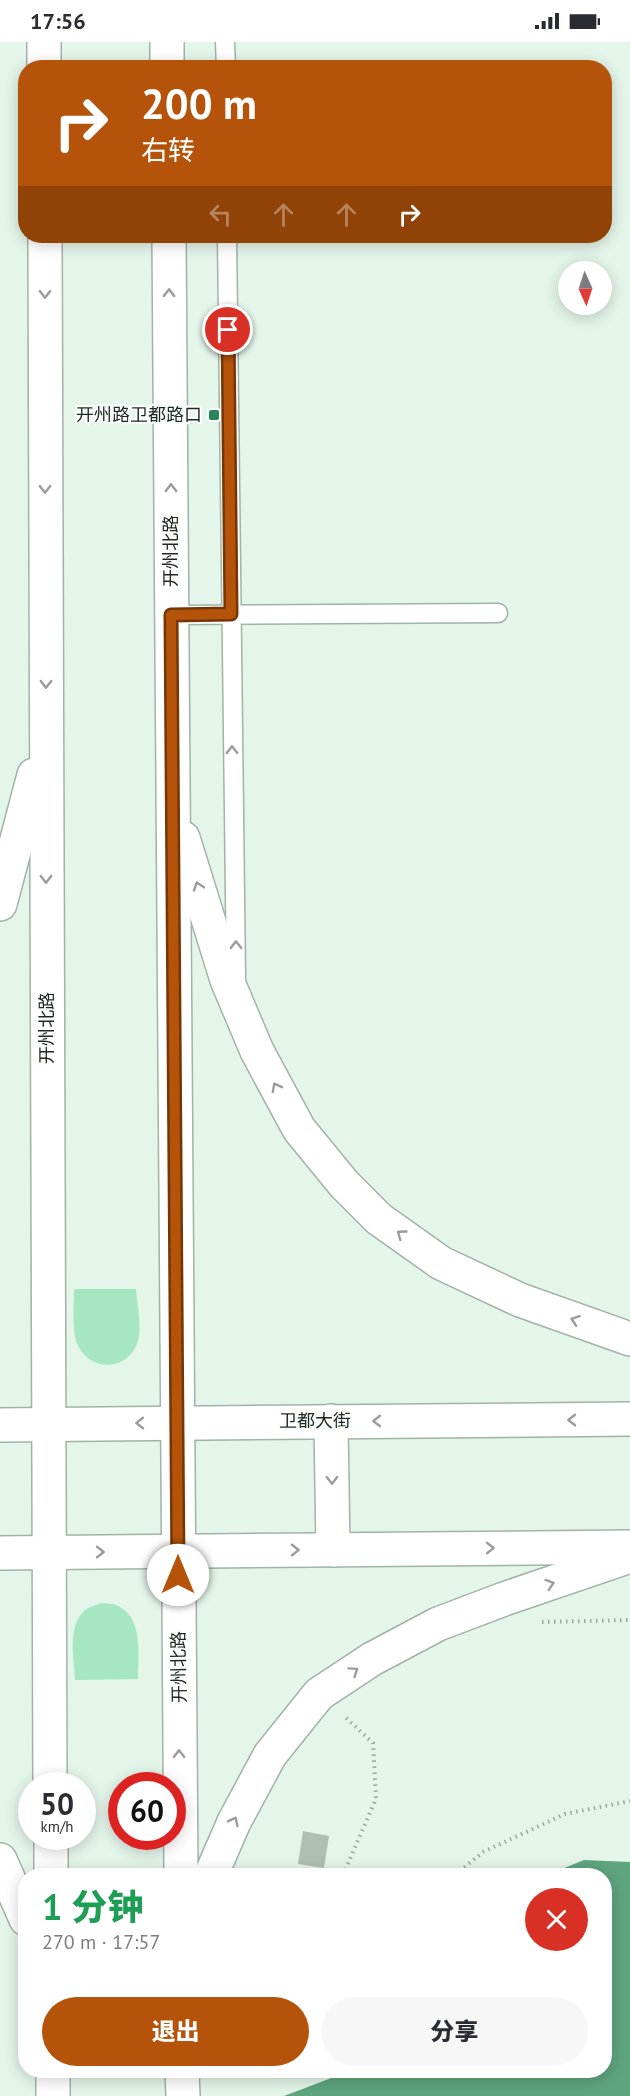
<!DOCTYPE html>
<html lang="zh">
<head>
<meta charset="utf-8">
<style>
	:root { --surface:#fff; --page:#f7f7f7; --text:#2b2b33; --muted:#7c7c81; --accent:#b45309 }
	body { margin:0; font-family:"PT Sans","Noto Sans SC",sans-serif; background:var(--page); color:var(--text); height:100vh; display:flex; flex-direction:column; font-size:22px; white-space:nowrap }
	* { box-sizing:border-box; margin:0 }
	p { font-size:20px; color:var(--muted) }
	.icon { flex:none; width:33px; height:33px; fill:none; stroke:currentColor; stroke-width:2; stroke-linecap:round; stroke-linejoin:round }
	.map { position:relative; flex:1; overflow:hidden }
	.side { position:absolute; left:18px; top:1826px; width:594px; height:210px; display:flex; flex-direction:column; background:var(--surface); border-radius:24px; box-shadow:0 3px 15px #0003 }
	.side>* { flex:none }
	.guide { position:absolute; left:18px; top:18px; width:594px; height:183px; border-radius:24px; box-shadow:0 3px 15px #0003; background:#b45309; color:#fff; overflow:hidden }
	.needle { width:39px; rotate:177deg }
	.tools { position:absolute; left:558px; top:219px; display:grid; gap:12px }
	.tools a { display:grid; place-items:center; width:54px; height:54px; border-radius:50%; background:var(--surface); box-shadow:0 3px 15px #0003; font-size:30px }
	.speed { position:absolute; left:18px; top:1730px; display:flex; gap:12px; font-size:30px; font-weight:700; text-align:center }
	.speed>* { display:grid; place-content:center; width:78px; height:78px; border-radius:50%; background:var(--surface); box-shadow:0 3px 15px #0003; line-height:1 }
	.speed small { font-size:15px; font-weight:400 }
	.speed .limit { border:9px solid #d22; background:#fff; color:#111 }
	.pin { position:absolute; display:grid; place-items:center; width:51px; height:51px; color:#fff; margin:-26px; border:3px solid #fff; border-radius:50%; box-shadow:0 2px 6px #0007 }
	.me { position:absolute; width:66px; margin:-33px; rotate:0deg; stroke-linejoin:round; filter:drop-shadow(0 0 4px #0008) }
	.turn { display:flex; align-items:center; gap:21px; height:126px; padding:0 24px; font-size:27px }
	.turn .icon { width:78px; height:78px; stroke-width:2.5 }
	.turn b { display:block; font-size:42px; line-height:51px }
	.lanes { display:flex; align-items:center; height:57px; padding:0 24px; background:#0003; justify-content:center; gap:30px; direction:ltr }
	.lanes .off { opacity:.35 }
	.round { display:grid; place-items:center; flex:none; width:63px; height:63px; border-radius:32px; background:var(--page) }
	.head { display:flex; align-items:center; justify-content:space-between; height:102px; padding:0 24px }
	h1 { font-size:36px; font-weight:800; line-height:45px; color:#1e9e55 }
	.action { display:flex; gap:12px; margin-top:auto; padding:12px 24px }
	.action a { flex:1; height:69px; border-radius:36px; background:var(--accent); color:#fff; font-size:24px; font-weight:800; line-height:69px; text-align:center }
	.action a+a { background:var(--page); color:var(--text) }
	.status { display:flex; justify-content:space-between; align-items:center; height:42px; padding:0 30px; background:var(--surface); direction:ltr }
	.status svg { height:16px; fill:currentColor }
	.map>svg:first-child { display:block }
	.green { fill:#a6e6c1 }
	.water { fill:#5ea57e }
	.pier { fill:#e4f5ea }
	.building { fill:#aebfb4 }
	.lines { fill:none; stroke-linecap:round; stroke-linejoin:round }
	.service-casing { stroke:#a1b2a7; stroke-width:21 }
	.secondary-casing { stroke:#a1b2a7; stroke-width:36 }
	.primary-casing { stroke:#a1b2a7; stroke-width:36 }
	.path { stroke:#9ba89f; stroke-width:4; stroke-dasharray:1.5 4.5; stroke-linecap:butt }
	.service { stroke:#fff; stroke-width:18 }
	.secondary { stroke:#fff; stroke-width:33 }
	.primary { stroke:#fff; stroke-width:33 }
	.oneway { stroke:#9a9d9b }
	.route-casing { stroke:#753606; stroke-width:15 }
	.route { stroke:#b45309; stroke-width:10 }
	.poi-dot { fill:#2b8459; stroke:#fbfffc; stroke-width:2 }
	.labels { text-anchor:middle; stroke-width:4.5; stroke-linejoin:round; paint-order:stroke }
	.poi-label { font-size:18px; fill:#1f2521; stroke:#fbfffc; text-anchor:end }
	.street-label { font-size:18px; fill:#1f2521; stroke:#fbfffc }
</style>
</head>
<body>
<div class="status"><b>17:56</b><svg viewBox="0 0 49 12"><path d="M0 12V9h3v3zM5 12V6h3v6zM10 12V3h3v9zM15 12V0h3v12zM26 1h20v11H26zM47 4h2v5h-2z"/></svg></div>
<div class="map">
<svg width="630" height="2054" viewBox="0 0 630 2054">
	<rect width="100%" height="100%" fill="#e4f5ea"/>
	<g class="green">
		<path d="M74,1247H136C137,1261 141,1279 139,1294C133,1330 88,1333 76,1299C72,1286 74,1262 74,1247Z"/>
		<path d="M102,1561C106,1562 113,1561 116,1563C144,1574 138,1614 138,1637L75,1638C74,1616 66,1580 88,1566C92,1564 98,1563 102,1561Z"/>
	</g>
	<polygon class="water" points="584,1818 630,1820 630,2054 284,2054 342,2032 345,2028 604,2028 604,1833 547,1833"/>
	<polygon class="pier" points="0,2025 26,2025 26,2028 265,2028 265,2054 0,2054"/>
	<polygon class="building" points="303,1789 329,1794 324,1826 298,1822"/>
	<g class="lines">
		<defs>
			<g id="service">
				<polyline points="225,0 226,26"/>
				<polyline points="227,194 236,936"/>
				<polyline points="172,573 498,571"/>
			</g>
			<g id="secondary">
				<polyline points="331,1379 333,1508"/>
				<polyline points="0,1383 630,1377"/>
				<polyline points="0,1511 630,1505"/>
			</g>
			<g id="primary">
				<polyline points="44,0 44,26"/>
				<polyline points="167,0 167,26"/>
				<polyline points="45,194 50,1743"/>
				<polyline points="169,194 181,1833"/>
				<polyline points="183,796 227,938 257,1009 299,1087 344,1142 379,1177 441,1221 520,1258 630,1297"/>
				<polyline points="0,862 34,733"/>
				<polyline points="51,1794 51,1833"/>
				<polyline points="0,1818 26,1877"/>
				<polyline points="211,1833 234,1780 270,1713 319,1652 372,1617 438,1582 504,1557 630,1514"/>
				<polyline points="53,2028 53,2054"/>
				<polyline points="182,2028 183,2054"/>
			</g>
		</defs>
		<use href="#service" class="service-casing"/>
		<use href="#secondary" class="secondary-casing"/>
		<use href="#primary" class="primary-casing"/>
		<g class="path">
			<polyline points="542,1580 630,1578"/>
			<polyline points="343,1833 376,1757 373,1701 344,1674"/>
			<polyline points="455,1833 483,1810 565,1772 630,1759"/>
		</g>
		<use href="#service" class="service"/>
		<use href="#secondary" class="secondary"/>
		<use href="#primary" class="primary"/>
	</g>
	<defs><path id="oneway-chevron" d="M-2-3.5L2.5 0L-2 3.5" fill="none" stroke-width="1.6" stroke-linecap="round" stroke-linejoin="round" transform="scale(1.5)"/></defs>
	<g class="oneway">
		<use href="#oneway-chevron" transform="translate(169 251) rotate(-90)"/>
		<use href="#oneway-chevron" transform="translate(45 252) rotate(90)"/>
		<use href="#oneway-chevron" transform="translate(171 446) rotate(-90)"/>
		<use href="#oneway-chevron" transform="translate(45 447) rotate(90)"/>
		<use href="#oneway-chevron" transform="translate(46 642) rotate(90)"/>
		<use href="#oneway-chevron" transform="translate(232 708) rotate(-91)"/>
		<use href="#oneway-chevron" transform="translate(46 837) rotate(90)"/>
		<use href="#oneway-chevron" transform="translate(198 844) rotate(-108)"/>
		<use href="#oneway-chevron" transform="translate(236 903) rotate(-91)"/>
		<use href="#oneway-chevron" transform="translate(276 1045) rotate(-118)"/>
		<use href="#oneway-chevron" transform="translate(401 1192) rotate(-144)"/>
		<use href="#oneway-chevron" transform="translate(575 1278) rotate(-161)"/>
		<use href="#oneway-chevron" transform="translate(572 1378) rotate(180)"/>
		<use href="#oneway-chevron" transform="translate(377 1379) rotate(180)"/>
		<use href="#oneway-chevron" transform="translate(140 1381) rotate(179)"/>
		<use href="#oneway-chevron" transform="translate(332 1438) rotate(89)"/>
		<use href="#oneway-chevron" transform="translate(490 1506) rotate(-1)"/>
		<use href="#oneway-chevron" transform="translate(295 1508) rotate(-1)"/>
		<use href="#oneway-chevron" transform="translate(100 1510)"/>
		<use href="#oneway-chevron" transform="translate(550 1542) rotate(-18)"/>
		<use href="#oneway-chevron" transform="translate(354 1629) rotate(-34)"/>
		<use href="#oneway-chevron" transform="translate(179 1712) rotate(-91)"/>
		<use href="#oneway-chevron" transform="translate(234 1779) rotate(-64)"/>
	</g>
	<g class="lines">
		<defs>
			<polyline id="route" points="178,1533 171,573 231,572 228,288"/>
		</defs>
		<use href="#route" class="route-casing"/>
		<use href="#route" class="route"/>
	</g>
	<rect class="poi-dot" x="208" y="367" width="12" height="12" rx="3"/>
	<g class="labels">
		<g class="poi-label">
			<text x="202" y="379">开州路卫都路口</text>
		</g>
		<g class="street-label">
			<text transform="translate(171 509) rotate(-90)" y="6">开州北路</text>
			<text transform="translate(47 986) rotate(-90)" y="6">开州北路</text>
			<text x="315" y="1385">卫都大街</text>
			<text transform="translate(179 1625) rotate(-91)" y="6">开州北路</text>
		</g>
	</g>
</svg>
<div class="tools">
<a><svg class="needle" viewBox="-14 -14 28 28"><path d="M0-13l5 13h-10z" fill="#e53935"/><path d="M0 13l5-13h-10z" fill="#7c7c81"/></svg></a>
</div>
<div class="speed"><div>50<small>km/h</small></div><div class="limit">60</div></div>
<div class="pin" style="left:228px;top:288px;background:#d93025"><svg class="icon" aria-label="arrive" viewBox="0 0 24 24"><path d="M6 21V4h12l-3 4 3 4H6"/></svg></div>
<svg class="me" style="left:178px;top:1533px" viewBox="-20 -20 40 40"><circle r="19" fill="#fff"/><path d="M0-13L10 11 0 6-10 11z" fill="#b45309"/></svg>
<div class="guide">
<div class="turn"><svg class="icon" aria-label="right" viewBox="0 0 24 24"><path d="M7 20v-9h11M14 6l5 5-5 5"/></svg><div><b>200 m</b>右转</div></div>
<div class="lanes"><svg class="icon off" aria-label="left" viewBox="0 0 24 24"><path d="M17 20v-9H6M10 6l-5 5 5 5"/></svg><svg class="icon off" aria-label="ahead" viewBox="0 0 24 24"><path d="M12 20V5M6 11l6-6 6 6"/></svg><svg class="icon off" aria-label="ahead" viewBox="0 0 24 24"><path d="M12 20V5M6 11l6-6 6 6"/></svg><svg class="icon" aria-label="right" viewBox="0 0 24 24"><path d="M7 20v-9h11M14 6l5 5-5 5"/></svg></div>
</div>
<section class="side">
<div class="head"><div><h1>1 分钟</h1><p>270 m · 17:57</p></div><a class="round" style="background:#d93025;color:#fff"><svg class="icon" aria-label="close" viewBox="0 0 24 24"><path d="M6 6l12 12M18 6L6 18"/></svg></a></div>
<div class="action"><a>退出</a><a>分享</a></div>
</section>
</div>
</body>
</html>
